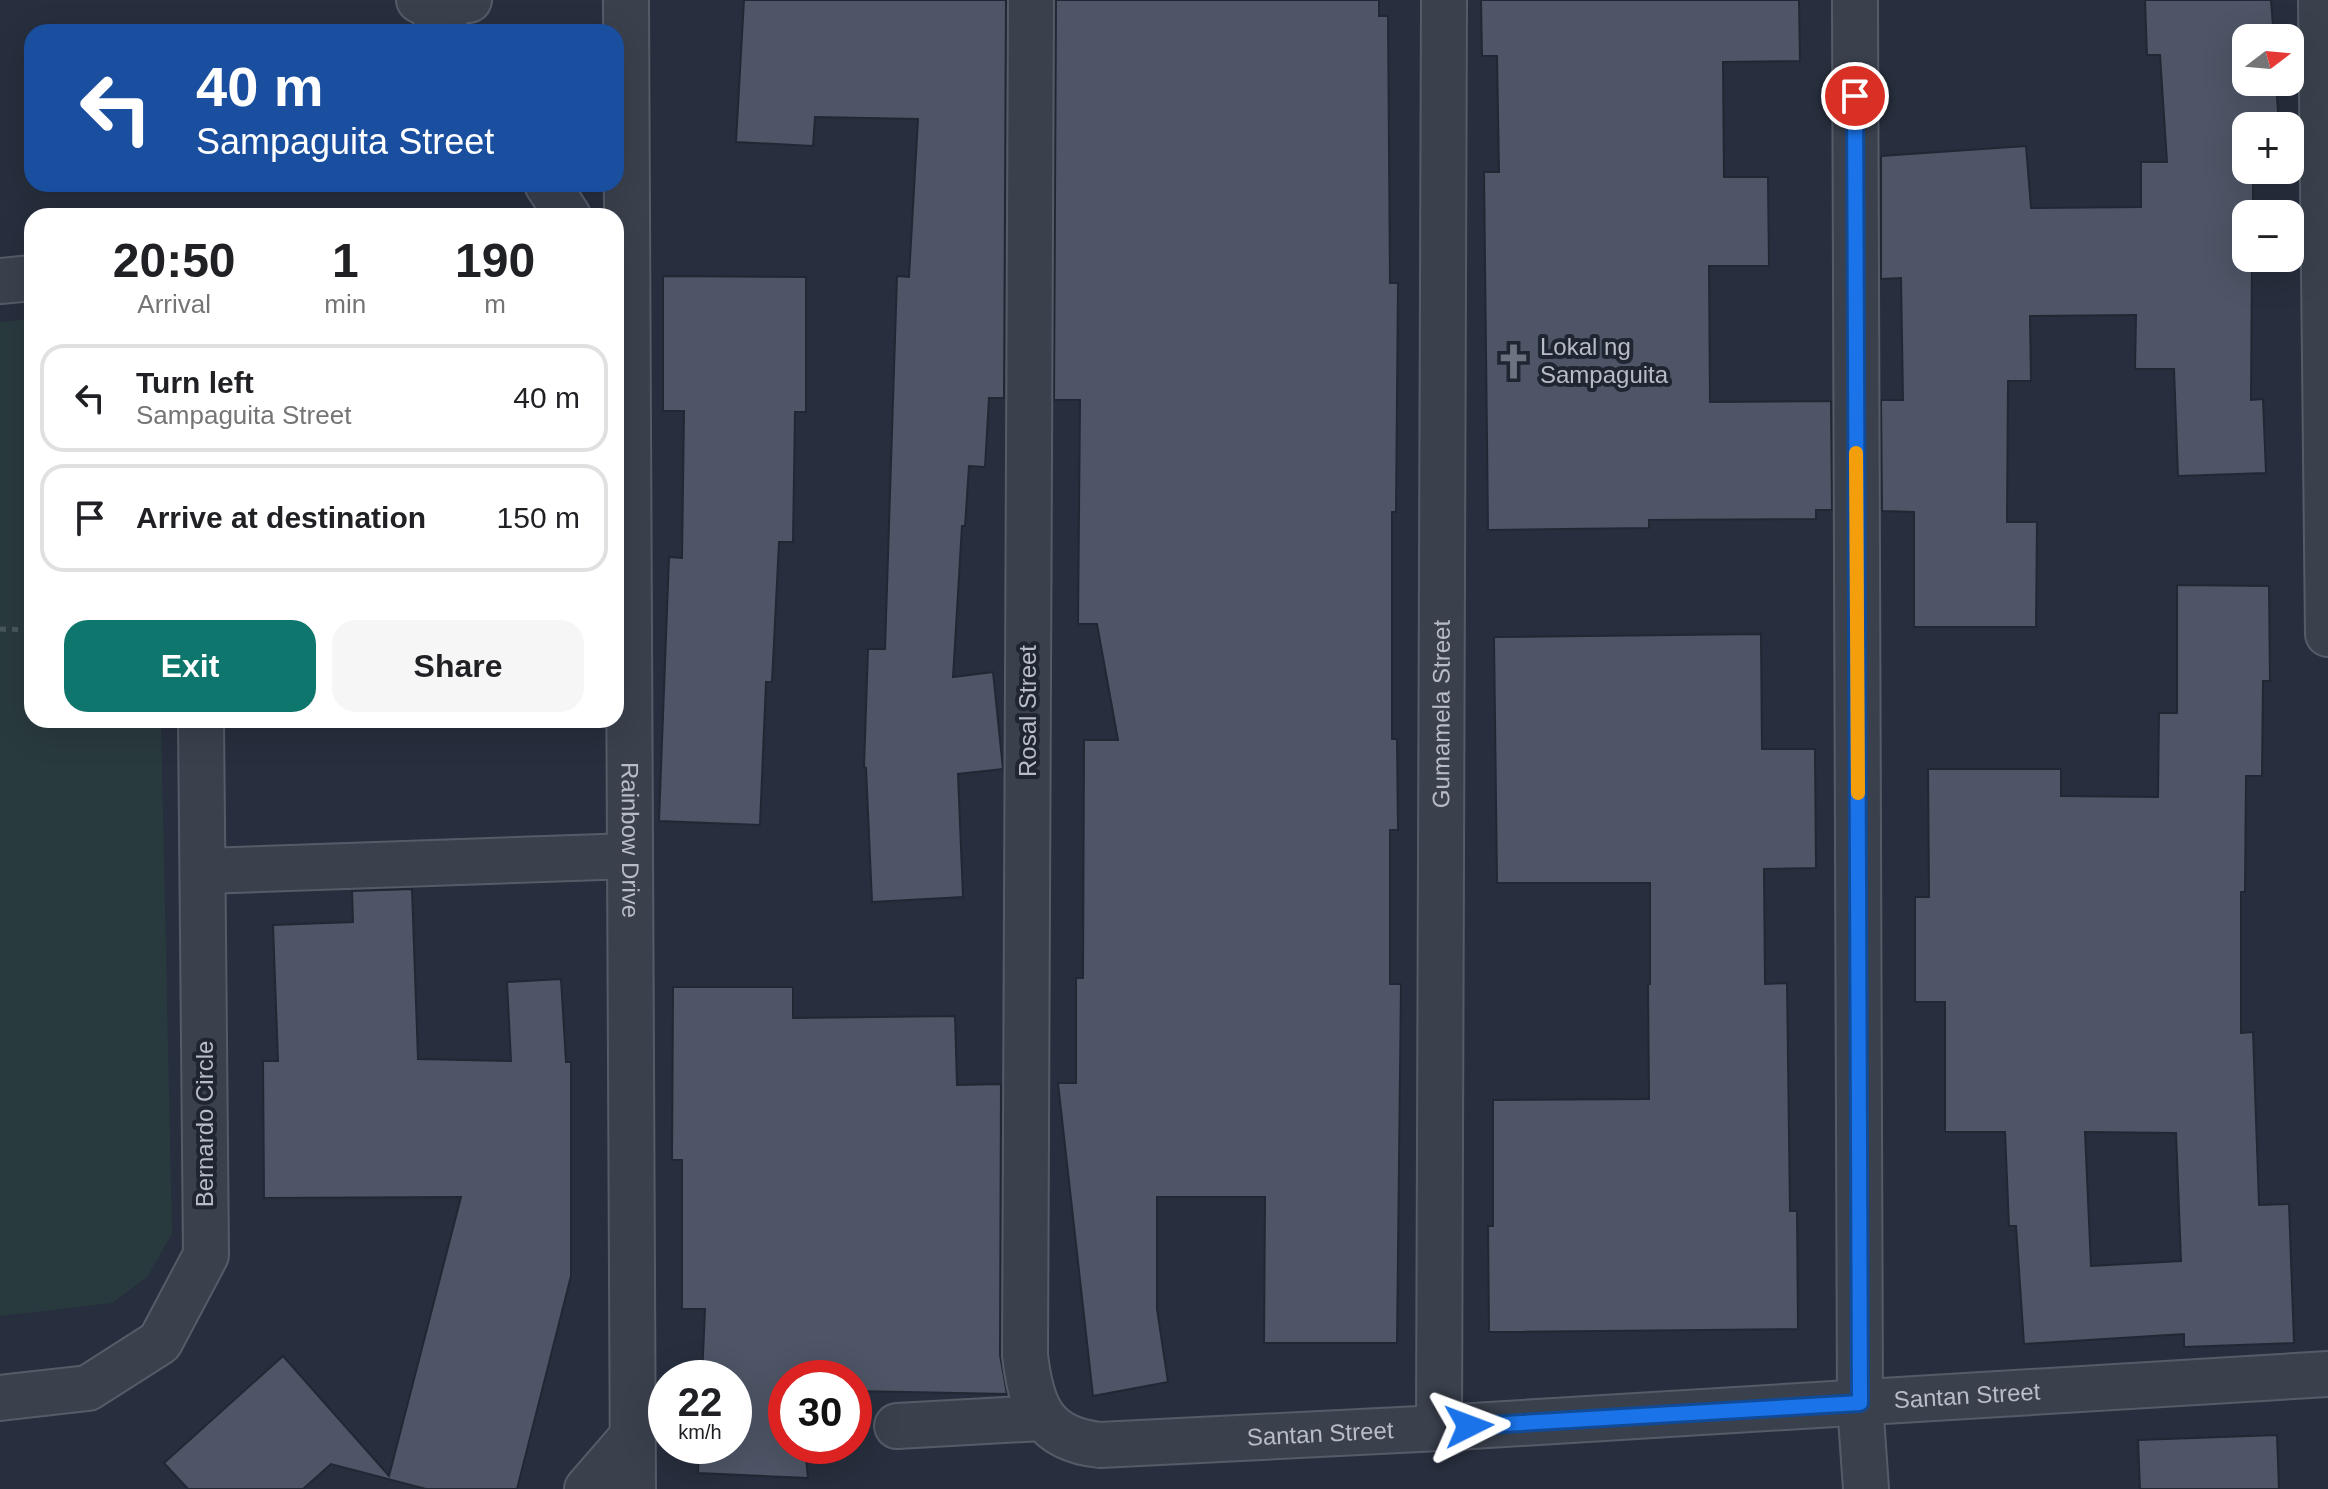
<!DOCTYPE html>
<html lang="en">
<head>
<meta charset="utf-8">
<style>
	:root { --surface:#fff; --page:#f6f6f6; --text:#202124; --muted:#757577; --line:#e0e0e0; --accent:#0f766e }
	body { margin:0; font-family:Arial,sans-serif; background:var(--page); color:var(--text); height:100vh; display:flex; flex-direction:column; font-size:30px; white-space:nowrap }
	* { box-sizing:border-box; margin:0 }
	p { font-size:26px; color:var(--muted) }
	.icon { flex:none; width:44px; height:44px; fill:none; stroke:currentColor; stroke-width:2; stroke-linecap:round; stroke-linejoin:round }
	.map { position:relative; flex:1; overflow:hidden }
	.panel { position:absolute; left:24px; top:208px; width:600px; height:520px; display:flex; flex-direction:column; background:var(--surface); border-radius:24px; box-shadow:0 8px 32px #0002 }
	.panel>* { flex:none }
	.guide { position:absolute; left:24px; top:24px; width:600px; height:168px; border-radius:24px; box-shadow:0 8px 32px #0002; background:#1a4fa0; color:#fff; overflow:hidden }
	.needle { width:52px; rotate:74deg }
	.controls { position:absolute; left:2232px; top:24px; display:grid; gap:16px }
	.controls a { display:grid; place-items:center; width:72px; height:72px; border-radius:16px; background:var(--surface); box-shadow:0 8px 32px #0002; font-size:40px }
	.speed { position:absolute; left:648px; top:1360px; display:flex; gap:16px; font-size:40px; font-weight:700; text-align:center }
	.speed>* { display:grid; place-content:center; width:104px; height:104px; border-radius:50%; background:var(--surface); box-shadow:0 8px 32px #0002; line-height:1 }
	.speed small { font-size:20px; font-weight:400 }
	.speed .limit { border:12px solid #d22; background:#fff; color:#111 }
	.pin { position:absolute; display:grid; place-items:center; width:68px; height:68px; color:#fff; margin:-34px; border:4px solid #fff; border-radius:50%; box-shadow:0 2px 8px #0007 }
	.me { position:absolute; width:88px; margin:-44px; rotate:87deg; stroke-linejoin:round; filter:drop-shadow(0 0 6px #0008) }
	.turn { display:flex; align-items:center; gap:28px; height:168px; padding:0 40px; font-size:36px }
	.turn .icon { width:104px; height:104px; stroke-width:2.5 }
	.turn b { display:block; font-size:56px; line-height:68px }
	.eta { display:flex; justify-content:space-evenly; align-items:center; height:136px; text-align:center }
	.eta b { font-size:48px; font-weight:700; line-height:56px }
	.action { display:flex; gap:16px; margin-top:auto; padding:16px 40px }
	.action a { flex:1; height:92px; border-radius:24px; background:var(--accent); color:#fff; font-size:32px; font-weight:700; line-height:92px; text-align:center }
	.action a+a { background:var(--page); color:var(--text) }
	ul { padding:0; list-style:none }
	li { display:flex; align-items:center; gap:24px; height:108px; margin:0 16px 12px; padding:0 24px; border:4px solid var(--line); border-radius:24px }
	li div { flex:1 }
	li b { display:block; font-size:30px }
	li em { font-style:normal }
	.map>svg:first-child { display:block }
	.green { fill:#293a3e }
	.building { fill:#4d5566; stroke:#212834; stroke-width:2; fill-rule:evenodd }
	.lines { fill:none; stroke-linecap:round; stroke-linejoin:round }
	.minor-casing { stroke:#555c68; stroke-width:48 }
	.path { stroke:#47575b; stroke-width:5; stroke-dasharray:6 6; stroke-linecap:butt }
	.minor { stroke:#3a414d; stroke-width:44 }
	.route-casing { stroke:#114b97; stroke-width:20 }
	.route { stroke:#1a73e8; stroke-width:14 }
	.slow { stroke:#f59e0b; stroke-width:14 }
	.labels { text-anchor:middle; stroke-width:8; stroke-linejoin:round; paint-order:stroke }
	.poi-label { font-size:24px; fill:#b7bcc8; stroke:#1f2632; text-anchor:start }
	.street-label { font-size:24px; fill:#b7bcc8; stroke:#1f2632 }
</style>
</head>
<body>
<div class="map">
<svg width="2328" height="1489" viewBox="0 0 2328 1489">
	<rect width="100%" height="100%" fill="#272e3d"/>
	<polygon class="green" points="32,319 32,720 161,720 172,1233 148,1276 112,1303 0,1316 0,322"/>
	<g class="building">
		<polygon points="744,0 1006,0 1004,398 989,398 985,467 969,466 965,526 962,526 953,677 993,672 1003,769 958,774 963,897 872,902 866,768 864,767 868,649 885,649 897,276 909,277 918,119 815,117 813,146 736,142"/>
		<polygon points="1056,0 1379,0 1379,16 1388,16 1390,283 1398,283 1396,512 1392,512 1392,739 1397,739 1398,830 1390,830 1390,984 1401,984 1397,1343 1264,1343 1265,1197 1157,1197 1157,1309 1168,1382 1093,1396 1058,1083 1076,1083 1076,978 1083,978 1084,740 1118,740 1097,624 1078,624 1080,400 1054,400"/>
		<polygon points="1481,0 1799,0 1800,61 1723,62 1724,177 1768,177 1769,266 1709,266 1710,402 1831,401 1832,510 1816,510 1816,519 1649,520 1649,528 1488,530 1484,172 1499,172 1497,56 1482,56"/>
		<polygon points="2145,0 2271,0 2274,38 2246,38 2246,82 2276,82 2279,126 2246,126 2246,170 2253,170 2253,214 2246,214 2246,258 2252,258 2251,400 2263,399 2266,473 2178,476 2174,369 2135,369 2136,315 2030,316 2031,381 2008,381 2007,522 2037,522 2036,627 1914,627 1914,512 1882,511 1881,400 1903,400 1901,278 1881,279 1881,156 2026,146 2031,208 2141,207 2141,162 2167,162 2160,55 2147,55"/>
		<polygon points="663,276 806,277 806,412 795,412 793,542 779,542 772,682 766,682 760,825 659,821 669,557 682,558 684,411 663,411"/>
		<path d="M2177,585L2269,586L2270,681H2263L2262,776H2246L2245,892H2241V1033L2253,1032L2259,1205L2289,1204L2294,1343L2184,1347V1334L2024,1344L2016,1226H2009L2005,1132H1945V1002H1915V897H1929L1928,769H2061V796L2158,797L2159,713H2177ZM2085,1132L2176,1133L2181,1261L2091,1266Z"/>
		<polygon points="1761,634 1762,749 1815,749 1816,868 1764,869 1765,984 1787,983 1790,1211 1797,1211 1798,1329 1489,1332 1488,1226 1493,1226 1493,1100 1649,1099 1648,984 1650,984 1650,883 1497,883 1494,637"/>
		<polygon points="412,889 418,1059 511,1061 507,982 561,979 566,1062 571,1062 571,1276 517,1489 426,1489 331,1464 303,1489 188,1489 164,1463 283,1356 389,1476 461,1197 264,1198 263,1061 278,1061 273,925 353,922 352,891"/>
		<polygon points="673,987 793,987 793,1018 955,1016 957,1085 1001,1084 1000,1355 1007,1394 854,1391 854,1378 786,1378 786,1446 815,1446 805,1448 808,1478 698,1473 699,1446 734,1446 734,1378 702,1378 705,1309 682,1309 682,1160 672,1160"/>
		<polygon points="2277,1435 2279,1489 2140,1489 2138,1440"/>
	</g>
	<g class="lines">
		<defs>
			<g id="minor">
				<polyline points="419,0 429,5 446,32"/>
				<path id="s1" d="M626,0L633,1489"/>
				<path id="s2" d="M1031,0L1025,1355C1031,1407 1043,1439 1100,1445L1439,1428L2328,1374"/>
				<polyline points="1855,0 1860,1403 1866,1489"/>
				<polyline points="2321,0 2328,634"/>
				<polyline points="429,5 469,0"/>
				<polyline points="547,184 568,216"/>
				<polyline points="0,281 32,278"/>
				<polyline points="204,871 630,856"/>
				<polyline points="0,1398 88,1388 160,1342 206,1255 201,720"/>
				<polyline points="897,1426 1042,1418"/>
				<path id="s3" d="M1439,1428L1444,0"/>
				<polyline points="587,1489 632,1437"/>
			</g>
		</defs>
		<use href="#minor" class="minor-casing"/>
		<polyline class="path" points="0,629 32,630"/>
		<use href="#minor" class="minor"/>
	</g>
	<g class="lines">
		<defs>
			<polyline id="route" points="1469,1426 1860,1403 1855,96"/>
		</defs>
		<use href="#route" class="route-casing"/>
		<use href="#route" class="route"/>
		<polyline class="slow" points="1856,453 1858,793"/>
	</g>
	<defs>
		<symbol id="church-bare" viewBox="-9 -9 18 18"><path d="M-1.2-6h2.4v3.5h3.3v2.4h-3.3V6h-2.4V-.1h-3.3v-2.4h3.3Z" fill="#6b7280" stroke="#1f2632" stroke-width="2.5" paint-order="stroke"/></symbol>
	</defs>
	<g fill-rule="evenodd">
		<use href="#church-bare" x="1488" y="336" width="51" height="51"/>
	</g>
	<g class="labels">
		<g class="poi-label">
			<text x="1540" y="355">Lokal ng<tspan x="1540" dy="28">Sampaguita</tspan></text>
		</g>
		<g class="street-label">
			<text transform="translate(1028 711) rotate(-90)" y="8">Rosal Street</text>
			<text dy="8" stroke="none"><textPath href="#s3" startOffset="714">Gumamela Street</textPath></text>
			<text dy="8" stroke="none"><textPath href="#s1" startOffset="840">Rainbow Drive</textPath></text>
			<text transform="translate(205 1124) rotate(-90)" y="8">Bernardo Circle</text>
			<text dy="8" stroke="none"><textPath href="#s2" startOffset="2354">Santan Street</textPath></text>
			<text dy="8" stroke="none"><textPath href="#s2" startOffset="1706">Santan Street</textPath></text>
		</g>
	</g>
</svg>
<div class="controls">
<a><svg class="needle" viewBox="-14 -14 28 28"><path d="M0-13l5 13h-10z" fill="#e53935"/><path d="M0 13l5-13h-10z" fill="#757577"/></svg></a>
<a>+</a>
<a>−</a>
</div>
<div class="speed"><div>22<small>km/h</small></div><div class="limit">30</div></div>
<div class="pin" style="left:1855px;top:96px;background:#d93025"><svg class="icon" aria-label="arrive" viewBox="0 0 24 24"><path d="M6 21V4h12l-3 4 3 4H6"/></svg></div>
<svg class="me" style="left:1469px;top:1426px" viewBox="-20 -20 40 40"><path d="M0-17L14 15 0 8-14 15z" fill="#1a73e8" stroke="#fff" stroke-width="4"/></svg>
<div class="guide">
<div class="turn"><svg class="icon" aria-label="left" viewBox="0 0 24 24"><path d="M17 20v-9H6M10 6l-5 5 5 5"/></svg><div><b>40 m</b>Sampaguita Street</div></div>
</div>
<section class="panel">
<div class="eta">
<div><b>20:50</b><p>Arrival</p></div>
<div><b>1</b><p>min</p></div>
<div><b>190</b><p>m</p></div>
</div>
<ul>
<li><svg class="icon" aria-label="left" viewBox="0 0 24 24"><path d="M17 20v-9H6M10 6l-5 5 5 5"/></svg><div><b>Turn left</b><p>Sampaguita Street</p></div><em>40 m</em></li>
<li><svg class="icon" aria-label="arrive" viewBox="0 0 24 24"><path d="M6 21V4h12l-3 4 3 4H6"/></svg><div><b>Arrive at destination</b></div><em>150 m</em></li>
</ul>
<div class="action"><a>Exit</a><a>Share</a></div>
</section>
</div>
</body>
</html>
